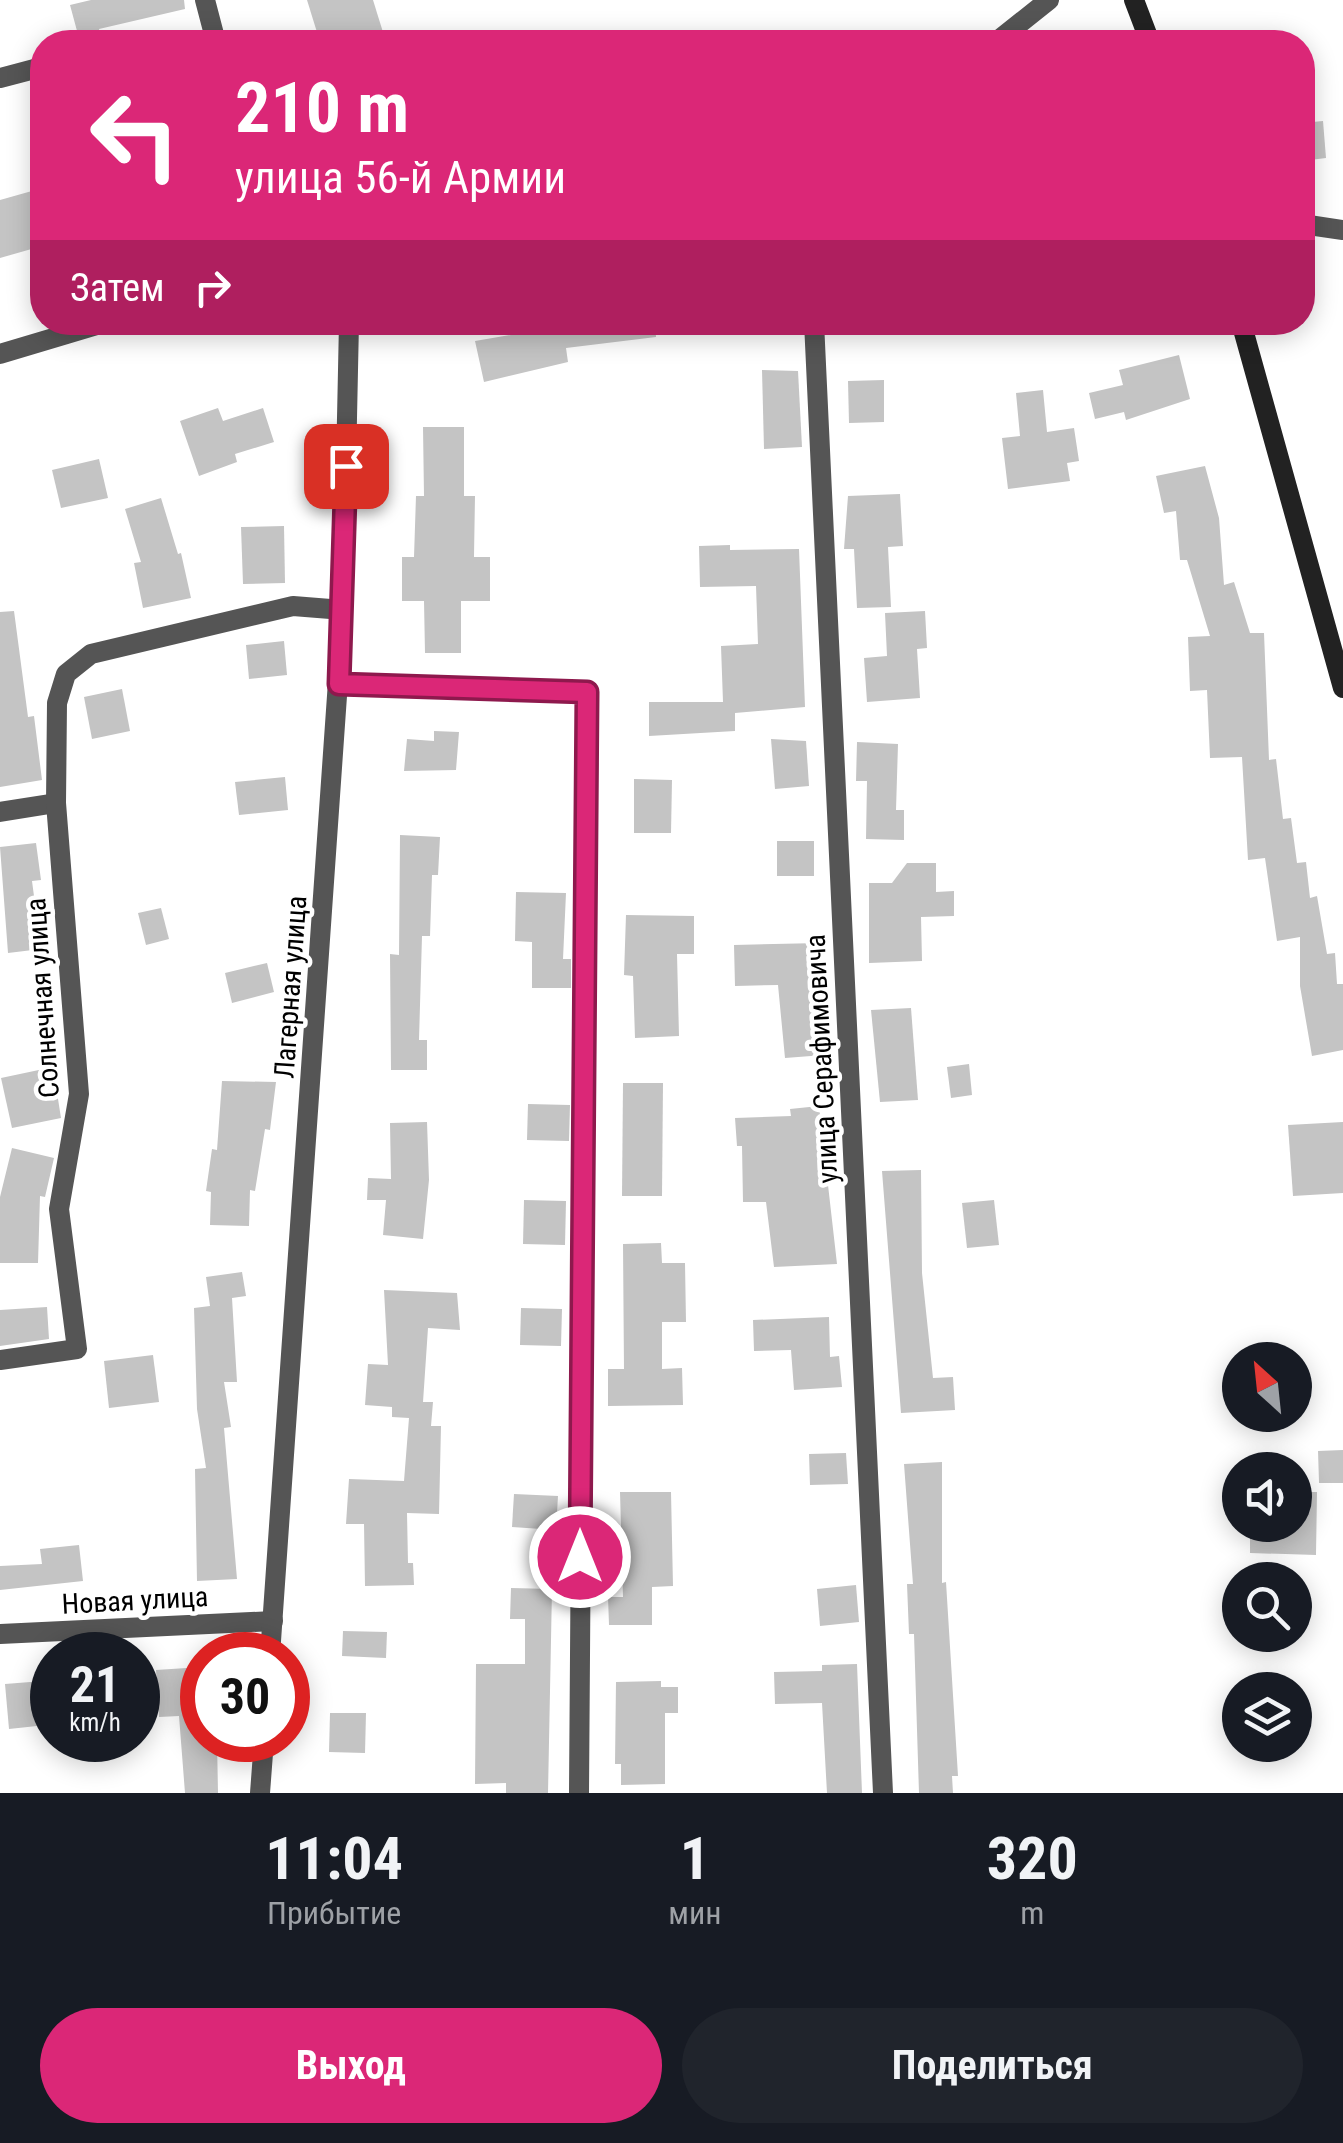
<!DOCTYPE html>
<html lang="ru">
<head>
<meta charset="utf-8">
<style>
	:root { --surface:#171b24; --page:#20242c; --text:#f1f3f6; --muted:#9ea1a6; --accent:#db2777 }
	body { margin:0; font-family:"Roboto Condensed",sans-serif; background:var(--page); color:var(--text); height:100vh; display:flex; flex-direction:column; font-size:38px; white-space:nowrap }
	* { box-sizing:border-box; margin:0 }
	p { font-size:32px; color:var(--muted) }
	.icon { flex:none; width:55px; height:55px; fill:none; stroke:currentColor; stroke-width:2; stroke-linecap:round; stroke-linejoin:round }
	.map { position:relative; height:1793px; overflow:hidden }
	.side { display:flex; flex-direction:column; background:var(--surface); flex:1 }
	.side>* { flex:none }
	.hud { position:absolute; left:30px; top:30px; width:1285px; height:305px; border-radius:40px; box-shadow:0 5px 25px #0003; background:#db2777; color:#fff; overflow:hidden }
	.needle { width:65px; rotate:333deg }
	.controls { position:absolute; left:1222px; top:1342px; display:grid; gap:20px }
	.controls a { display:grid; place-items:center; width:90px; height:90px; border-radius:50%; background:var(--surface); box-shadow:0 5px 25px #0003; font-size:50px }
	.speed { position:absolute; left:30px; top:1632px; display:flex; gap:20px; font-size:50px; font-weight:700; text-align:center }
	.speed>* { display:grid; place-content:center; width:130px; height:130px; border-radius:50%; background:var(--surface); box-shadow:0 5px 25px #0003; line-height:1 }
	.speed small { font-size:25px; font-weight:400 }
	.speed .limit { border:15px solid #d22; background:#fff; color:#111 }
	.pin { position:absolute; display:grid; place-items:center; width:85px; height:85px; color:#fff; margin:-42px; border-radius:20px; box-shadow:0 5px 15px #0006 }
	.me { position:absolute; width:110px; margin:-55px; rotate:0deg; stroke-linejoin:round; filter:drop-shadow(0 0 8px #0008) }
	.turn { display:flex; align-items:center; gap:35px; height:210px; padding:0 40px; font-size:45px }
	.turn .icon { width:130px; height:130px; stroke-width:2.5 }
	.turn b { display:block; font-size:70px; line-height:85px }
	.then { display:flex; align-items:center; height:95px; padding:0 40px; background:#0003; gap:20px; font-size:38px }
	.eta { display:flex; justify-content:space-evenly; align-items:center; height:170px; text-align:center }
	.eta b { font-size:60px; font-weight:700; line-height:70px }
	.button { display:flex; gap:20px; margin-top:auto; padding:20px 40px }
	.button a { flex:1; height:115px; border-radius:60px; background:var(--accent); color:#fff; font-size:40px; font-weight:700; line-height:115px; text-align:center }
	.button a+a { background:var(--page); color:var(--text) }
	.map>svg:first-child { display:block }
	.building { fill:#c4c4c4 }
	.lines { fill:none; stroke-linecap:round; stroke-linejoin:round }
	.minor { stroke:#555; stroke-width:20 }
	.secondary { stroke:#222; stroke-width:20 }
	.route-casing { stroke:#8e194d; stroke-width:25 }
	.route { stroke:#db2777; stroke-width:18 }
	.labels { text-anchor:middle; stroke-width:9; stroke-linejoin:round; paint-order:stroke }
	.street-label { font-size:28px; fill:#000; stroke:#fff }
</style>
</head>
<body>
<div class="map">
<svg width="1343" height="1793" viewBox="0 0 1343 1793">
	<rect width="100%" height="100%" fill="#fff"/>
	<g class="building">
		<polygon points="91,0 184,0 185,9 99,29 102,42 80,42 70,5"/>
		<polygon points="307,0 373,0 386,42 320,42"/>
		<polygon points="1323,121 1326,158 1302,161 1302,123"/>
		<polygon points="39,189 42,246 0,258 0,200"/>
		<polygon points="587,322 655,322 656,337 566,348 568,362 484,382 475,341"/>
		<polygon points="1179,355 1190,399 1126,420 1124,412 1095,419 1089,393 1123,385 1119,370"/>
		<polygon points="762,370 798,371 802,447 764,449"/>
		<polygon points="884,380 884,422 849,423 848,381"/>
		<polygon points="1043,390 1047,432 1074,428 1079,461 1067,463 1070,481 1008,489 1002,438 1020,436 1016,393"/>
		<polygon points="218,408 223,421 263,408 274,442 235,454 237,462 199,476 180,421"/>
		<polygon points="423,427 464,427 464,496 475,496 474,557 490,557 490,601 461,601 461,653 425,653 424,601 402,601 402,557 414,557 416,496 424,496"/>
		<polygon points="99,459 108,498 61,508 52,470"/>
		<polygon points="1205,466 1219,518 1224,585 1234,582 1250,633 1264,633 1269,760 1276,759 1283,819 1291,818 1297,863 1306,862 1310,898 1317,896 1327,954 1335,953 1337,984 1343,984 1343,1050 1312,1056 1300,986 1300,937 1277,941 1265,858 1248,860 1242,757 1210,758 1207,690 1190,691 1188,637 1210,636 1187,560 1180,560 1176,511 1164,513 1156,476"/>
		<polygon points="900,494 903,546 888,547 891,607 857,608 854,549 844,549 848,496"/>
		<polygon points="161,498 178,554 181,553 191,598 143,608 134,563 141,562 125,509"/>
		<polygon points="284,526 285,583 243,584 241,527"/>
		<polygon points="730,545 730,550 799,549 805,707 735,713 735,731 649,736 649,702 723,702 721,646 758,644 756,586 700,587 699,546"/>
		<polygon points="14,611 28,717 34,716 42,780 0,787 0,612"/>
		<polygon points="925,611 927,648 917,649 920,698 867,702 864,658 887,656 885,613"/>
		<polygon points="284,641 287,675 249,679 246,645"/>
		<polygon points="122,689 130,731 92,739 84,697"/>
		<polygon points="434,731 459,732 456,770 404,771 407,739 434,741"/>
		<polygon points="771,739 806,741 809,786 775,789"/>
		<polygon points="857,742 898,744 896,810 904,810 904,840 866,839 867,781 856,781"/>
		<polygon points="285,777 288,810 239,815 235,782"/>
		<polygon points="634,779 672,780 671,833 634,833"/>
		<polygon points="400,835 440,837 438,875 432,875 430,936 422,936 419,1040 427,1040 427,1070 391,1070 390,954 399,955"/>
		<rect x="777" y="841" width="37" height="35"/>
		<polygon points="36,843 41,880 32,881 41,949 8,953 0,847"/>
		<polygon points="907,863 936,863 936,892 954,891 954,916 921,917 922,961 869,963 869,883 892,883"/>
		<polygon points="516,892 566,893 563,959 571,959 571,988 532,988 532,942 515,941"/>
		<polygon points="161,908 169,939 146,945 138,913"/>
		<polygon points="626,915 694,916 694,954 677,954 679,1036 635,1038 633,976 624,975"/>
		<polygon points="820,943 824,1055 785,1058 778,985 735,986 734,945"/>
		<polygon points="267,963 274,992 232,1003 225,973"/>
		<polygon points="911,1008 918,1100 880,1102 871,1010"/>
		<polygon points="969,1064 972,1095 951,1098 947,1067"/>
		<polygon points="53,1067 61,1118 12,1128 1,1078"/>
		<polygon points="222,1081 276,1082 270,1130 265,1129 255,1191 250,1190 249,1226 210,1225 211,1192 206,1191 212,1149 217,1150"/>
		<polygon points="623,1083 663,1083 662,1196 622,1196"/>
		<polygon points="528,1104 570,1105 569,1141 527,1140"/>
		<polygon points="819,1106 837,1264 774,1267 766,1202 743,1202 742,1146 737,1146 735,1118 791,1116 790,1109"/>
		<polygon points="427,1122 429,1180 423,1239 383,1235 386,1200 367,1200 368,1178 391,1179 390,1123"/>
		<polygon points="1343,1122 1343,1193 1293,1196 1288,1125"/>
		<polygon points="12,1148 54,1158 45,1197 40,1196 38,1263 0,1263 0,1197"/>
		<polygon points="921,1170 922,1273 933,1378 953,1377 955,1410 901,1413 882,1171"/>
		<polygon points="524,1200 566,1201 565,1245 523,1244"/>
		<polygon points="994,1200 999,1245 967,1248 962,1203"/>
		<polygon points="661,1243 662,1263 685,1263 686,1322 662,1322 662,1369 682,1368 683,1405 608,1406 608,1369 624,1369 623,1244"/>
		<polygon points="242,1272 246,1296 232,1298 237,1382 224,1382 231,1427 224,1428 237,1579 197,1581 195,1469 206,1468 197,1409 194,1308 210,1306 206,1277"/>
		<polygon points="384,1290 457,1293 460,1330 428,1328 423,1402 433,1402 431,1426 441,1426 439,1514 407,1513 408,1563 413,1563 414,1585 365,1586 364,1524 346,1524 349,1479 404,1481 409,1418 392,1417 392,1407 365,1405 368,1364 388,1365"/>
		<polygon points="47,1307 49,1339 0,1346 0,1310"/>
		<polygon points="521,1308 562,1309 561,1346 520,1345"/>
		<polygon points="829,1317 830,1357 839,1356 842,1387 794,1390 791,1350 754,1351 753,1320"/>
		<polygon points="153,1355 159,1402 109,1408 104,1361"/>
		<polygon points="1343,1450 1343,1483 1319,1483 1318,1451"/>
		<polygon points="846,1453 848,1484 810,1485 809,1454"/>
		<polygon points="942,1462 942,1583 946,1582 958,1776 952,1776 953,1793 919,1793 914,1634 909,1634 907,1584 913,1584 904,1464"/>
		<polygon points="620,1492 671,1492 673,1586 652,1587 652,1625 609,1625 608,1597 623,1597"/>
		<polygon points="1295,1492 1317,1492 1316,1555 1250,1553 1250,1525 1295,1525"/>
		<polygon points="514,1494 558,1496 556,1530 512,1527"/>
		<polygon points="79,1545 83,1581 0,1590 0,1566 42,1564 40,1549"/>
		<polygon points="856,1585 859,1622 820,1626 817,1589"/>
		<polygon points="511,1588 552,1589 548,1793 506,1793 506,1783 475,1784 476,1664 525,1664 525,1619 510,1619"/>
		<polygon points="343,1631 387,1632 386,1658 342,1656"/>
		<polygon points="857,1664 862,1793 827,1793 822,1703 775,1704 774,1672 822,1671 822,1665"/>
		<polygon points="202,1667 202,1740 217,1740 218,1793 185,1793 179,1716 159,1717 156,1670"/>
		<polygon points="43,1681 46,1725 9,1729 5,1684"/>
		<polygon points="661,1681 661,1687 678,1687 678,1713 665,1713 665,1784 621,1785 621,1764 615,1764 616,1682"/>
		<polygon points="330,1713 366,1713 365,1753 329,1752"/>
	</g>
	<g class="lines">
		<g class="minor">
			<polyline points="205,0 216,42"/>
			<polyline points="996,42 1049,0"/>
			<polyline points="0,78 42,67"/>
			<polyline points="1302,224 1343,230"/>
			<polyline points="814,322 883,1793"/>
			<polyline points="0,354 107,322"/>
			<polyline points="339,684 587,691 579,1793"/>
			<polyline points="0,812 56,803"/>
			<polyline points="0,1360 77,1349 59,1209 79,1094 56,803 57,703 66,674 91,654 293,606 343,610"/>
			<polyline points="0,1634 273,1621"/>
			<polyline points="270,1655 343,610 349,322"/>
			<polyline points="260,1793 264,1740"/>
		</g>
		<g class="secondary">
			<polyline points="1134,0 1150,42"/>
			<polyline points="1241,322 1343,688"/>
		</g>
	</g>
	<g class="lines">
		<defs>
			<polyline id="route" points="346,466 339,684 587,692 580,1557"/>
		</defs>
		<use href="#route" class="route-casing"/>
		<use href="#route" class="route"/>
	</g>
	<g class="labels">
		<g class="street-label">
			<text transform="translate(290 987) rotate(-86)" y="10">Лагерная улица</text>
			<text transform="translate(42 998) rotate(-94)" y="10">Солнечная улица</text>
			<text transform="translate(821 1059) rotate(-93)" y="10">улица Серафимовича</text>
			<text transform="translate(135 1600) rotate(-3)" y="10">Новая улица</text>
		</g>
	</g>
</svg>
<div class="controls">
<a><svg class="needle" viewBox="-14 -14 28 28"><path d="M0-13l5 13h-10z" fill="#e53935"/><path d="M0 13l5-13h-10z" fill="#9ea1a6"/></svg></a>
<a><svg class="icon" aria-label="sound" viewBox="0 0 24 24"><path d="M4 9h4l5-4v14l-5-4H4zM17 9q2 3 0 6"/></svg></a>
<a><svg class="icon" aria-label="search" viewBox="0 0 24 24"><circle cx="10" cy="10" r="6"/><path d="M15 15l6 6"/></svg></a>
<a><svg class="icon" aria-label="layers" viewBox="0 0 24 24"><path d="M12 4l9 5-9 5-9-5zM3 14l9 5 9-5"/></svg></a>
</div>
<div class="speed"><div>21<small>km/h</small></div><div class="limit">30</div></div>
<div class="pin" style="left:346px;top:466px;background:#d93025"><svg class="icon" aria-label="arrive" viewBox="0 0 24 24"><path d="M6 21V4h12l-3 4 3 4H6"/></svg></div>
<svg class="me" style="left:580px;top:1557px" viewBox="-20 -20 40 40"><circle r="17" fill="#db2777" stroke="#fff" stroke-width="3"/><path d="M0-11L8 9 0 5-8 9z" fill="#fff"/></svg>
<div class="hud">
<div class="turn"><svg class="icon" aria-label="left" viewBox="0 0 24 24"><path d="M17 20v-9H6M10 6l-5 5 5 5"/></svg><div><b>210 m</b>улица 56-й Армии</div></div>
<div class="then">Затем<svg class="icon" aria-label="right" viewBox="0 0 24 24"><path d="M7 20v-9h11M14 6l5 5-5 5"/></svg></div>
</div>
</div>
<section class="side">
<div class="eta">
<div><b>11:04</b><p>Прибытие</p></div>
<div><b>1</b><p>мин</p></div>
<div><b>320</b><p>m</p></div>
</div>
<div class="button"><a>Выход</a><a>Поделиться</a></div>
</section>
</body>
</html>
